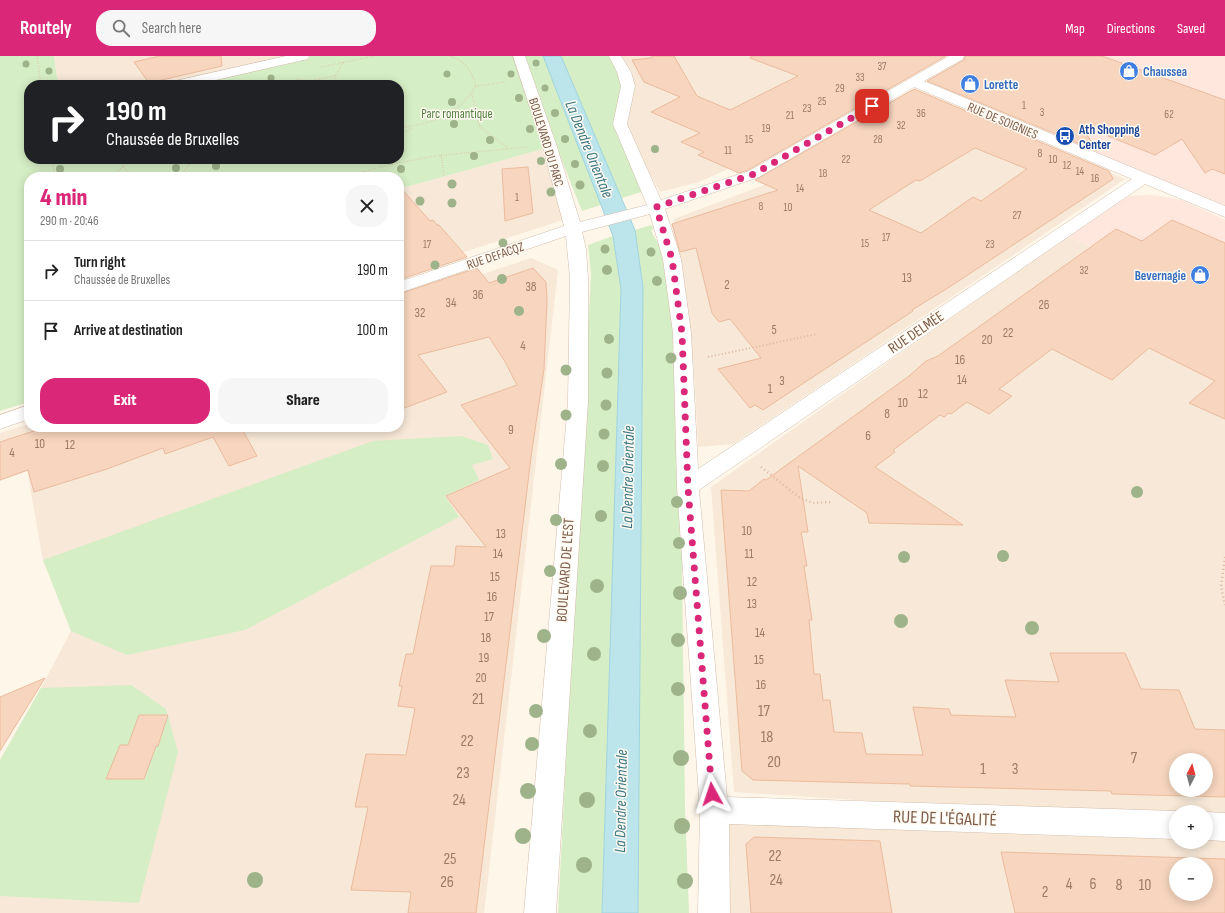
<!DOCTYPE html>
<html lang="en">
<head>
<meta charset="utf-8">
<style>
	:root { --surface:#fff; --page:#f6f6f6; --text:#222; --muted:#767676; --line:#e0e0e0; --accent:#db2777 }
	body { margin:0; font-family:"Sofia Sans Condensed",sans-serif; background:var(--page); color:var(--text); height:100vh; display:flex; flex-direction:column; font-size:15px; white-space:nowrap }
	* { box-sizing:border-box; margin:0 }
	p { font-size:13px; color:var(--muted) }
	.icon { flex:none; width:22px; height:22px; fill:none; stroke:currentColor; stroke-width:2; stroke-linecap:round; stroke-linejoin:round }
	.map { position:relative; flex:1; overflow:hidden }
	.side { position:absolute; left:24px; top:116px; width:380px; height:260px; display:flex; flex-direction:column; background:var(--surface); border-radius:16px; box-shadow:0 2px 10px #0003 }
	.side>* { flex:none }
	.guide { position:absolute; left:24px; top:24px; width:380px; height:84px; border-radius:16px; box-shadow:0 2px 10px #0003; background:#202124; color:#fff; overflow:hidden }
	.needle { width:26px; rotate:6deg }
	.buttons { position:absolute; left:1169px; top:697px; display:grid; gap:8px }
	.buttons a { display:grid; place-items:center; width:44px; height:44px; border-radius:50%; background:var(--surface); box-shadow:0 2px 10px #0003; font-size:20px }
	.pin { position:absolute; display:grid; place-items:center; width:34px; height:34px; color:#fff; margin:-17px; border-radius:8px; box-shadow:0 2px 6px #0006 }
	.me { position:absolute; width:44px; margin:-22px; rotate:355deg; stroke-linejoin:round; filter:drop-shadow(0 0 3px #0008) }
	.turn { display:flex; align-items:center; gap:14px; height:84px; padding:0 16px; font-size:18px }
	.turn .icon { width:52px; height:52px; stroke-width:2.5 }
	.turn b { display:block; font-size:28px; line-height:34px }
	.round { display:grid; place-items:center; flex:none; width:42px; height:42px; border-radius:16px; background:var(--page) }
	.headline { display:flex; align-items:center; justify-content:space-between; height:68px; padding:0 16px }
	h1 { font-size:24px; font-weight:800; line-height:30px; color:var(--accent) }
	.action { display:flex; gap:8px; margin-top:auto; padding:8px 16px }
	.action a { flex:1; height:46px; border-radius:16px; background:var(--accent); color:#fff; font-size:16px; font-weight:800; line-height:46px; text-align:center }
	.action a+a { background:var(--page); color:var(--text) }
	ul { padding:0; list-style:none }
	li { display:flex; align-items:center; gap:12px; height:60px; padding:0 16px; border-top:1px solid var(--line) }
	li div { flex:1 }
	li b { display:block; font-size:15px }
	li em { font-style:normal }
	header { display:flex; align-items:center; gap:24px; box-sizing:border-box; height:56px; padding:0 20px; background:var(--accent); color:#fff }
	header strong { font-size:19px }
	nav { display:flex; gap:22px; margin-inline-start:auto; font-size:14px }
	.search { width:280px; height:36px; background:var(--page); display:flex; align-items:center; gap:10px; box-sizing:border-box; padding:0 14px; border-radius:16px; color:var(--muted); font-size:15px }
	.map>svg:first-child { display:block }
	.residential { fill:#f7e8d7; fill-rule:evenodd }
	.commercial { fill:#ffe7dd }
	.green { fill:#d6eec5 }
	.water { fill:#bbe4eb; stroke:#a0d4de }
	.building { fill:#f7d5be; stroke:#ebbb9d; fill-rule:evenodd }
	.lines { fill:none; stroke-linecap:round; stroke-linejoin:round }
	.minor-casing { stroke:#d3bdad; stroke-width:1 }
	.path-far2 { stroke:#ddb8a0; stroke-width:1.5; stroke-dasharray:0.5 2; stroke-linecap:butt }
	.path-far1 { stroke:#ddb8a0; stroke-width:2; stroke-dasharray:1 2.5; stroke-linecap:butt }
	.path { stroke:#ddb8a0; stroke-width:2.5; stroke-dasharray:1 3; stroke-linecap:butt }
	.minor { fill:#fff; fill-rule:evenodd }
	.tree { fill:#9eb38a }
	.route { stroke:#db2777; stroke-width:7; stroke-dasharray:0 12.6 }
	.labels { text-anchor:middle; stroke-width:3; stroke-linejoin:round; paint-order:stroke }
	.far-number-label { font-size:11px; fill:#9c7a66 }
	.far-shop-label { font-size:13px; font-weight:bold; fill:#366cbe; stroke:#fffaf2; text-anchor:start }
	.far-park-label { font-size:13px; fill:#507d3c; stroke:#fffaf2 }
	.far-street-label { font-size:13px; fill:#7d5b49; stroke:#fffaf2 }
	.far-transit-label { font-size:13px; font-weight:bold; fill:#164399; stroke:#fffaf2; text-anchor:start }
	.number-label { font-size:13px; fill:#9c7a66 }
	.street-label { font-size:15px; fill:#7d5b49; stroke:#fffaf2 }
	.water-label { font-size:16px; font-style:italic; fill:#3a7682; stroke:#fffaf2 }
	.near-number-label { font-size:16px; fill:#9c7a66 }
	.near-street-label { font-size:18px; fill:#7d5b49; stroke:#fffaf2 }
</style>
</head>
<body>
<header>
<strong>Routely</strong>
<div class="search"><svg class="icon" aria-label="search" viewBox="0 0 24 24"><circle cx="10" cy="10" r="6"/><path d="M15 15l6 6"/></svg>Search here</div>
<nav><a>Map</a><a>Directions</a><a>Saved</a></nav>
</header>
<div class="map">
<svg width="1225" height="857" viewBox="0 0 1225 857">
	<rect width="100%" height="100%" fill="#fef6e9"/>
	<g class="residential">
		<polygon points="54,0 303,0 176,29 58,29"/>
		<polygon points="615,0 930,0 746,105 699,126 660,136 620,68"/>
		<polygon points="917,38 931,40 1125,123 841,316 733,388 698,391 694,312 674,163 769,127"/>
		<polygon points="550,91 563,164 399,217 399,133"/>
		<path d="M1067,180L1225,253V768L1206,756H1176V765L734,736L711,431ZM1176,704H1206V734H1176Z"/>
		<polygon points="531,202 558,214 484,857 0,857 0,704 41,632 71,575 43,504 27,415 0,425 0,377 29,368 29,371 399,371 399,246"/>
		<path d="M714,754L1176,769V786H1206V770L1225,771V857H714ZM1176,808H1206V838H1176Z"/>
	</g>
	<g class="commercial">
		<polygon points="1078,0 1225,0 1225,149 1148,119 1063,83 1135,44"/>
		<polygon points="1152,139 1182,144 1225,164 1225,253 1067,180 1129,140"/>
	</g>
	<g class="green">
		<polygon points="0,0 54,0 58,29 29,29 29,103 399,103 399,29 176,29 303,0 615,0 624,16 623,56 644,135 582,155 554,85 550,91 399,133 399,121 29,121 29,346 0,355"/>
		<polygon points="651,169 654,172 651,175 660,191 676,271 681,429 685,750 689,857 638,857 643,231 635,174"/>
		<polygon points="613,180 621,233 602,857 558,857 591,218 588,189"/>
		<polygon points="461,380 488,389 493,403 472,409 479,424 445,440 459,461 245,574 127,599 71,575 43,504 373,385"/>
		<polygon points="131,629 166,653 178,696 139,847 0,840 0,704 41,632"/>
	</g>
	<polygon class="water" points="543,0 561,0 635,174 643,231 638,857 602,857 621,233 613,180"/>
	<g class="building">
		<polygon points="160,0 221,0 222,10 149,27 134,6"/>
		<polygon points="652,0 674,0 697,40 730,54 798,20 750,2 751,0 946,0 748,114 739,117 698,99 704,96 681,86 700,77 651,56 680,41 644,26 632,4 651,2"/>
		<polygon points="965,0 1102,0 1225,44 1225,118 1212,113 1205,117 1182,83 1155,99 1081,69 1097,95 927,25 964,4"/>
		<path d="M914,33L1109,115L1113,123L951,230L912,254L913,255L763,354L755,349L750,352L718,313L761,302L730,263L719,266L712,257L696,192L680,196L672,168L778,134L755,124ZM975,92L1027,113L981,145L973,141L921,177L869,154L916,124L920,125Z"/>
		<polygon points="528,111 533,157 505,165 502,113"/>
		<polygon points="399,130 430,165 433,164 437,169 439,169 467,201 399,224"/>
		<path d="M1172,164L1225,187V363L1189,347L1215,325L1149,292L1112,324L1052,293L999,333L1012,340L989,358L967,346L951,358L949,357L944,361L940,359L893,394L895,396L875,411L963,469L869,467L867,457L798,410L808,476H801L807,510H804L812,564H809L814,618H820L823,644H830L834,676L862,677L866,698L923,699L913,651L949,653L951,659L1016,661L1005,624L1059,626L1050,597H1125L1141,633L1179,634L1195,673L1225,674V741L1112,738L1111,735L910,730V728L753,724L742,715L721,434L749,435L764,423L766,424L909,320L926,305L938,300L1116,173L1142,185ZM1176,704H1206V734H1176Z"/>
		<polygon points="477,212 489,227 533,212 546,226 547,245 544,313 531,401 476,857 408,857 411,836 351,834 368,751 355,751 366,698 406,699 415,652 398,650 402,630 399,630 406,598 413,598 431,510 454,510 456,490 486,491 446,440 510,412 461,349 517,329 504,304 489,281 418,299 447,336 399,354 399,238"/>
		<polygon points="46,371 241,371 257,400 229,410 213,381 165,398 163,392 107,413 34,436 28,414 0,424 0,386"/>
		<polygon points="45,622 0,695 0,641"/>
		<polygon points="139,659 168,659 158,690 156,690 144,723 106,723 120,689 128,689"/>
		<polygon points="754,781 880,785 892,857 751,857 746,788"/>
		<path d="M1001,796L1225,803V857H1015ZM1176,808H1206V838H1176Z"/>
	</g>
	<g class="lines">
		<defs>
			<g id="minor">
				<polygon points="286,0 309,0 308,3 194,29 169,29 171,26"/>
				<path d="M513,0H525L556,88L580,166L647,149L613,68L621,30L617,16L609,0H621L631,16L635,30L627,68L661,144L749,115L949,0H964L963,3L924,25L1225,150V161L1145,128L699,434L727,741L1176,755L1178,756H1176V783L729,768L730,857H698L700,754L677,431L673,277L663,203L650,158L582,176L586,193L588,222V346L556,857H524L568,346L570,222L566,180L399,237V226L564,170L542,88ZM914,31L1132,123L698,413L691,277L681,203L665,153L759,121Z"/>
				<polygon points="29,349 29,363 0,373 0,359"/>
				<polygon points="1206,756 1225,757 1225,785 1206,784"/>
			</g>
		</defs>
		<use href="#minor" class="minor-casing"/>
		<g class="path-far2">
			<polyline points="37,0 41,29"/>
			<polyline points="321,11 375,0"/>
			<polyline points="297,23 310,25 335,20"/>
			<polyline points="331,29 343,6"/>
			<polyline points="476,30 506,26"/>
			<polyline points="472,38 480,71 508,92"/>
			<path d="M399,72C434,67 456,61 476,30C471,14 466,5 450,0"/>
			<polyline points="399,80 414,71"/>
			<polyline points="441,99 444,120"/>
			<polyline points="52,103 55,121"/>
			<polyline points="122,110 135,121"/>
			<polyline points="380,110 384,103"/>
			<polyline points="359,116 363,121"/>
			<polyline points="183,117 202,117 229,121"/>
			<polyline points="111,121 132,103"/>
			<polyline points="180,121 193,103"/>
			<polyline points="344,121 389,109 434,100 527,91"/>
		</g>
		<polyline class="path-far1" points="708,301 817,278"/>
		<g class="path">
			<polyline points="761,411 800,442 813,447 832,446"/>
			<polyline points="1225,501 1221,530 1225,549"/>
		</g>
		<use href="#minor" class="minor"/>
	</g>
	<g class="tree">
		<circle cx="536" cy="7" r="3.5"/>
		<circle cx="26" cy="8" r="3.5"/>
		<circle cx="49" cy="15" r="3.5"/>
		<circle cx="447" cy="18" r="3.5"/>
		<circle cx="511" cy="18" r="3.5"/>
		<circle cx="271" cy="22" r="3.5"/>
		<circle cx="545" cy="32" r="3.5"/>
		<circle cx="519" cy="42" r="4"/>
		<circle cx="452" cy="46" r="4"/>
		<circle cx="555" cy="57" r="4"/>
		<circle cx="454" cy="68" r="4"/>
		<circle cx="530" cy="73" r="4"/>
		<circle cx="565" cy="83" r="4"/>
		<circle cx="490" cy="84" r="4"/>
		<circle cx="655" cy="93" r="4"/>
		<circle cx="474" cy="100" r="4"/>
		<circle cx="541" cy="105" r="4"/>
		<circle cx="575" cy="108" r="4"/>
		<circle cx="216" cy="110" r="4"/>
		<circle cx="176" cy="112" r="4"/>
		<circle cx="60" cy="113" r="4"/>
		<circle cx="401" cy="113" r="4"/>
		<circle cx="452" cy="128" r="4.5"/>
		<circle cx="580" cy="129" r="4.5"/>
		<circle cx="551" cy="136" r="4.5"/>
		<circle cx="420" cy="145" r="4.5"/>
		<circle cx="452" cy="147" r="4.5"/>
		<circle cx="503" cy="187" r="4.5"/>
		<circle cx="605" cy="193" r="4.5"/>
		<circle cx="651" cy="196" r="4.5"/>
		<circle cx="435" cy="209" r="4.5"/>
		<circle cx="607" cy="214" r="5"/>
		<circle cx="502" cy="223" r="5"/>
		<circle cx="657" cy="225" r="5"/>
		<circle cx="519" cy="255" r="5"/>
		<circle cx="609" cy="283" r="5"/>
		<circle cx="671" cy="302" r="5.5"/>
		<circle cx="566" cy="314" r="5.5"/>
		<circle cx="607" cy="317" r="5.5"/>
		<circle cx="606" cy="349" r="5.5"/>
		<circle cx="566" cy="359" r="5.5"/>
		<circle cx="604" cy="378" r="5.5"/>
		<circle cx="561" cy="408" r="6"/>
		<circle cx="603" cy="410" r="6"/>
		<circle cx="1137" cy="436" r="6"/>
		<circle cx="677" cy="446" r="6"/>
		<circle cx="601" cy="460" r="6"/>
		<circle cx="556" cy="464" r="6"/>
		<circle cx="679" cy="487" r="6"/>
		<circle cx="1003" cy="500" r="6"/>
		<circle cx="904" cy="501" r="6"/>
		<circle cx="550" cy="515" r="6"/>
		<circle cx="597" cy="530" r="7"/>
		<circle cx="680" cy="537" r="7"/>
		<circle cx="901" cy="565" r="7"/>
		<circle cx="1032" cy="572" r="7"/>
		<circle cx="544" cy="580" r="7"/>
		<circle cx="678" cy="584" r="7"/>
		<circle cx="594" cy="598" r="7"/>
		<circle cx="678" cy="633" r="7"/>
		<circle cx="536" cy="655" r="7"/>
		<circle cx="590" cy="675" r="7"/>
		<circle cx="532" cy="688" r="7"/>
		<circle cx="681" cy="702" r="8"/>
		<circle cx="528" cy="735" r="8"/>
		<circle cx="587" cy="744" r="8"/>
		<circle cx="682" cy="770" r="8"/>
		<circle cx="523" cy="780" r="8"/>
		<circle cx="584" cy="809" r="8"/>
		<circle cx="255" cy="824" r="8"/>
		<circle cx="685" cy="825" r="8"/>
	</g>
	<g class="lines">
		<polyline class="route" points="712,738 688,432 682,277 672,203 656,151 754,118 872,50"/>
	</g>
	<defs>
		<symbol id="shop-disc" viewBox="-11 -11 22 22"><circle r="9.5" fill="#3f7fe0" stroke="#fffaf2"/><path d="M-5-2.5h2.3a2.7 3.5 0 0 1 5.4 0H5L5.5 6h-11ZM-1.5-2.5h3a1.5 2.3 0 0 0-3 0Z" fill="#fff"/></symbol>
		<symbol id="bus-disc" viewBox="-11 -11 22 22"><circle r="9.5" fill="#1a4fb4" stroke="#fffaf2"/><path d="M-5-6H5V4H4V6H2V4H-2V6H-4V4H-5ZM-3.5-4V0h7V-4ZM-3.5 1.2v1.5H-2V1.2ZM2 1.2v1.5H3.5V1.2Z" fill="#fff"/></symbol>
	</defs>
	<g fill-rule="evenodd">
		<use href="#shop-disc" x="1118" y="4" width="22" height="22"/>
		<use href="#shop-disc" x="959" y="17" width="22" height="22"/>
		<use href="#bus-disc" x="1054" y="69" width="22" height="22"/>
		<use href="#shop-disc" x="1189" y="208" width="22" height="22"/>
	</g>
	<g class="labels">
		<g class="far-number-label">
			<text x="882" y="14">37</text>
			<text x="860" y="25">33</text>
			<text x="840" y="36">29</text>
			<text x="822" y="49">25</text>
			<text x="1024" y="53">1</text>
			<text x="807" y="56">23</text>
			<text x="1042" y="60">3</text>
			<text x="921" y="61">36</text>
			<text x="1169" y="62">62</text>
			<text x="790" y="63">21</text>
			<text x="901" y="73">32</text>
			<text x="766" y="76">19</text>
			<text x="749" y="87">15</text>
			<text x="878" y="87">28</text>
			<text x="728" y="98">11</text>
			<text x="1040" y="101">8</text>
			<text x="846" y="107">22</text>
			<text x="1053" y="107">10</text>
			<text x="1067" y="113">12</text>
			<text x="1080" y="119">14</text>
			<text x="823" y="121">18</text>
			<text x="1095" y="126">16</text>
			<text x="800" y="136">14</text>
			<text x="517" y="145">1</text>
			<text x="761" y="154">8</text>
			<text x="788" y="155">10</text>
			<text x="1017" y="163">27</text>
			<text x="886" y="185">17</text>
			<text x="865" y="191">15</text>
			<text x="427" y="192">17</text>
			<text x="990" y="192">23</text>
			<text x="1084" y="218">32</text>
		</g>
		<g class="far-shop-label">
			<text x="1143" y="20">Chaussea</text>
			<text x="984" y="33">Lorette</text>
			<text x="1186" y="224" text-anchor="end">Bevernagie</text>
		</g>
		<g class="far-park-label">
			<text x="457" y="62">Parc romantique</text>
		</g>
		<g class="far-street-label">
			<text transform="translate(1003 64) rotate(23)" y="5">RUE DE SOIGNIES</text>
			<text transform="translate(547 86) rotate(73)" y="5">BOULEVARD DU PARC</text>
			<text transform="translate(495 199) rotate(-19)" y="5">RUE DEFACQZ</text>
		</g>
		<g class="far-transit-label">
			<text x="1079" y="78">Ath Shopping<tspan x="1079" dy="15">Center</tspan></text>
		</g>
		<g class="number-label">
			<text x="907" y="226">13</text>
			<text x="727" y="233">2</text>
			<text x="531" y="235">38</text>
			<text x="478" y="243">36</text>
			<text x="451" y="251">34</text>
			<text x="1044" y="253">26</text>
			<text x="420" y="261">32</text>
			<text x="774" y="278">5</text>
			<text x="1008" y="281">22</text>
			<text x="987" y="288">20</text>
			<text x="523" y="294">4</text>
			<text x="960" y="308">16</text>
			<text x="962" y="328">14</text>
			<text x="782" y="329">3</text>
			<text x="770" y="337">1</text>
			<text x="923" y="342">12</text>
			<text x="903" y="351">10</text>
			<text x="887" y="362">8</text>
			<text x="511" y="378">9</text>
			<text x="868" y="384">6</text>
			<text x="40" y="392">10</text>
			<text x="70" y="393">12</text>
			<text x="12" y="401">4</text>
			<text x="747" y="479">10</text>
			<text x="501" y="482">13</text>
			<text x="498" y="502">14</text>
			<text x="749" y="502">11</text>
			<text x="495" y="525">15</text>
			<text x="752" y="530">12</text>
			<text x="492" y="545">16</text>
			<text x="752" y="552">13</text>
			<text x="489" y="565">17</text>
			<text x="760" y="581">14</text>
			<text x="486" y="586">18</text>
			<text x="484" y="606">19</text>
			<text x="759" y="608">15</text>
			<text x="481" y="626">20</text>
			<text x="761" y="633">16</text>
		</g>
		<g class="street-label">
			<text transform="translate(916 276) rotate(-34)" y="5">RUE DELMÉE</text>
			<text transform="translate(565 514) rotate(-86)" y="5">BOULEVARD DE L'EST</text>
		</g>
		<g class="water-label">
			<text transform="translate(590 93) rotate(68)" y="6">La Dendre Orientale</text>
			<text transform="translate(627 421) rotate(-89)" y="6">La Dendre Orientale</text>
			<text transform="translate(620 745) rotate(-89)" y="6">La Dendre Orientale</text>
		</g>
		<g class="near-number-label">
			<text x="478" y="648">21</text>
			<text x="764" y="660">17</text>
			<text x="767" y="686">18</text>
			<text x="467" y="690">22</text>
			<text x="1134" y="707">7</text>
			<text x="774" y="711">20</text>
			<text x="983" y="718">1</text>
			<text x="1015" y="718">3</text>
			<text x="463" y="722">23</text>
			<text x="459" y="749">24</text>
			<text x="775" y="805">22</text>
			<text x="450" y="808">25</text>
			<text x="776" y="829">24</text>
			<text x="447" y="831">26</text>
			<text x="1069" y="833">4</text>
			<text x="1093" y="833">6</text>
			<text x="1119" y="834">8</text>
			<text x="1145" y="834">10</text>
			<text x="1045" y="841">2</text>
		</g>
		<g class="near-street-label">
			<text transform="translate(945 762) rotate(2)" y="6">RUE DE L'ÉGALITÉ</text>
		</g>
	</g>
</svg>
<div class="buttons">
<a><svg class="needle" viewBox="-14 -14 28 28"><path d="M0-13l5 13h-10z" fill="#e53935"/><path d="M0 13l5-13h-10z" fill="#767676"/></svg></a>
<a>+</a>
<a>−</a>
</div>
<div class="pin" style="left:872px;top:50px;background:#d93025"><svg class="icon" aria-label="arrive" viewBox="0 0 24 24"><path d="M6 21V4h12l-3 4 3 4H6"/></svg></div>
<svg class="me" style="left:712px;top:738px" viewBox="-20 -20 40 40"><path d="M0-17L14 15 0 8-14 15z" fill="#db2777" stroke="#fff" stroke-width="4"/></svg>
<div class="guide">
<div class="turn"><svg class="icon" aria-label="right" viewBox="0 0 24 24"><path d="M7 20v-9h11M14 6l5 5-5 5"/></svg><div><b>190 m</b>Chaussée de Bruxelles</div></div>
</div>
<section class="side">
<div class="headline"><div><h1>4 min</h1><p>290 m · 20:46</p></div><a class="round"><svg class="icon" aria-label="close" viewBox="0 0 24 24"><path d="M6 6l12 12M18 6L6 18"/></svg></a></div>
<ul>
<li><svg class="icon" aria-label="right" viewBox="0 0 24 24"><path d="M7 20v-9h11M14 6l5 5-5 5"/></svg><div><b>Turn right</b><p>Chaussée de Bruxelles</p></div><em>190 m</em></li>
<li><svg class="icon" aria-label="arrive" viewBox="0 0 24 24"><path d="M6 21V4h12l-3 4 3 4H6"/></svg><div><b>Arrive at destination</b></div><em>100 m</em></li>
</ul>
<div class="action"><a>Exit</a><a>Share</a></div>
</section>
</div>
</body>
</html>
